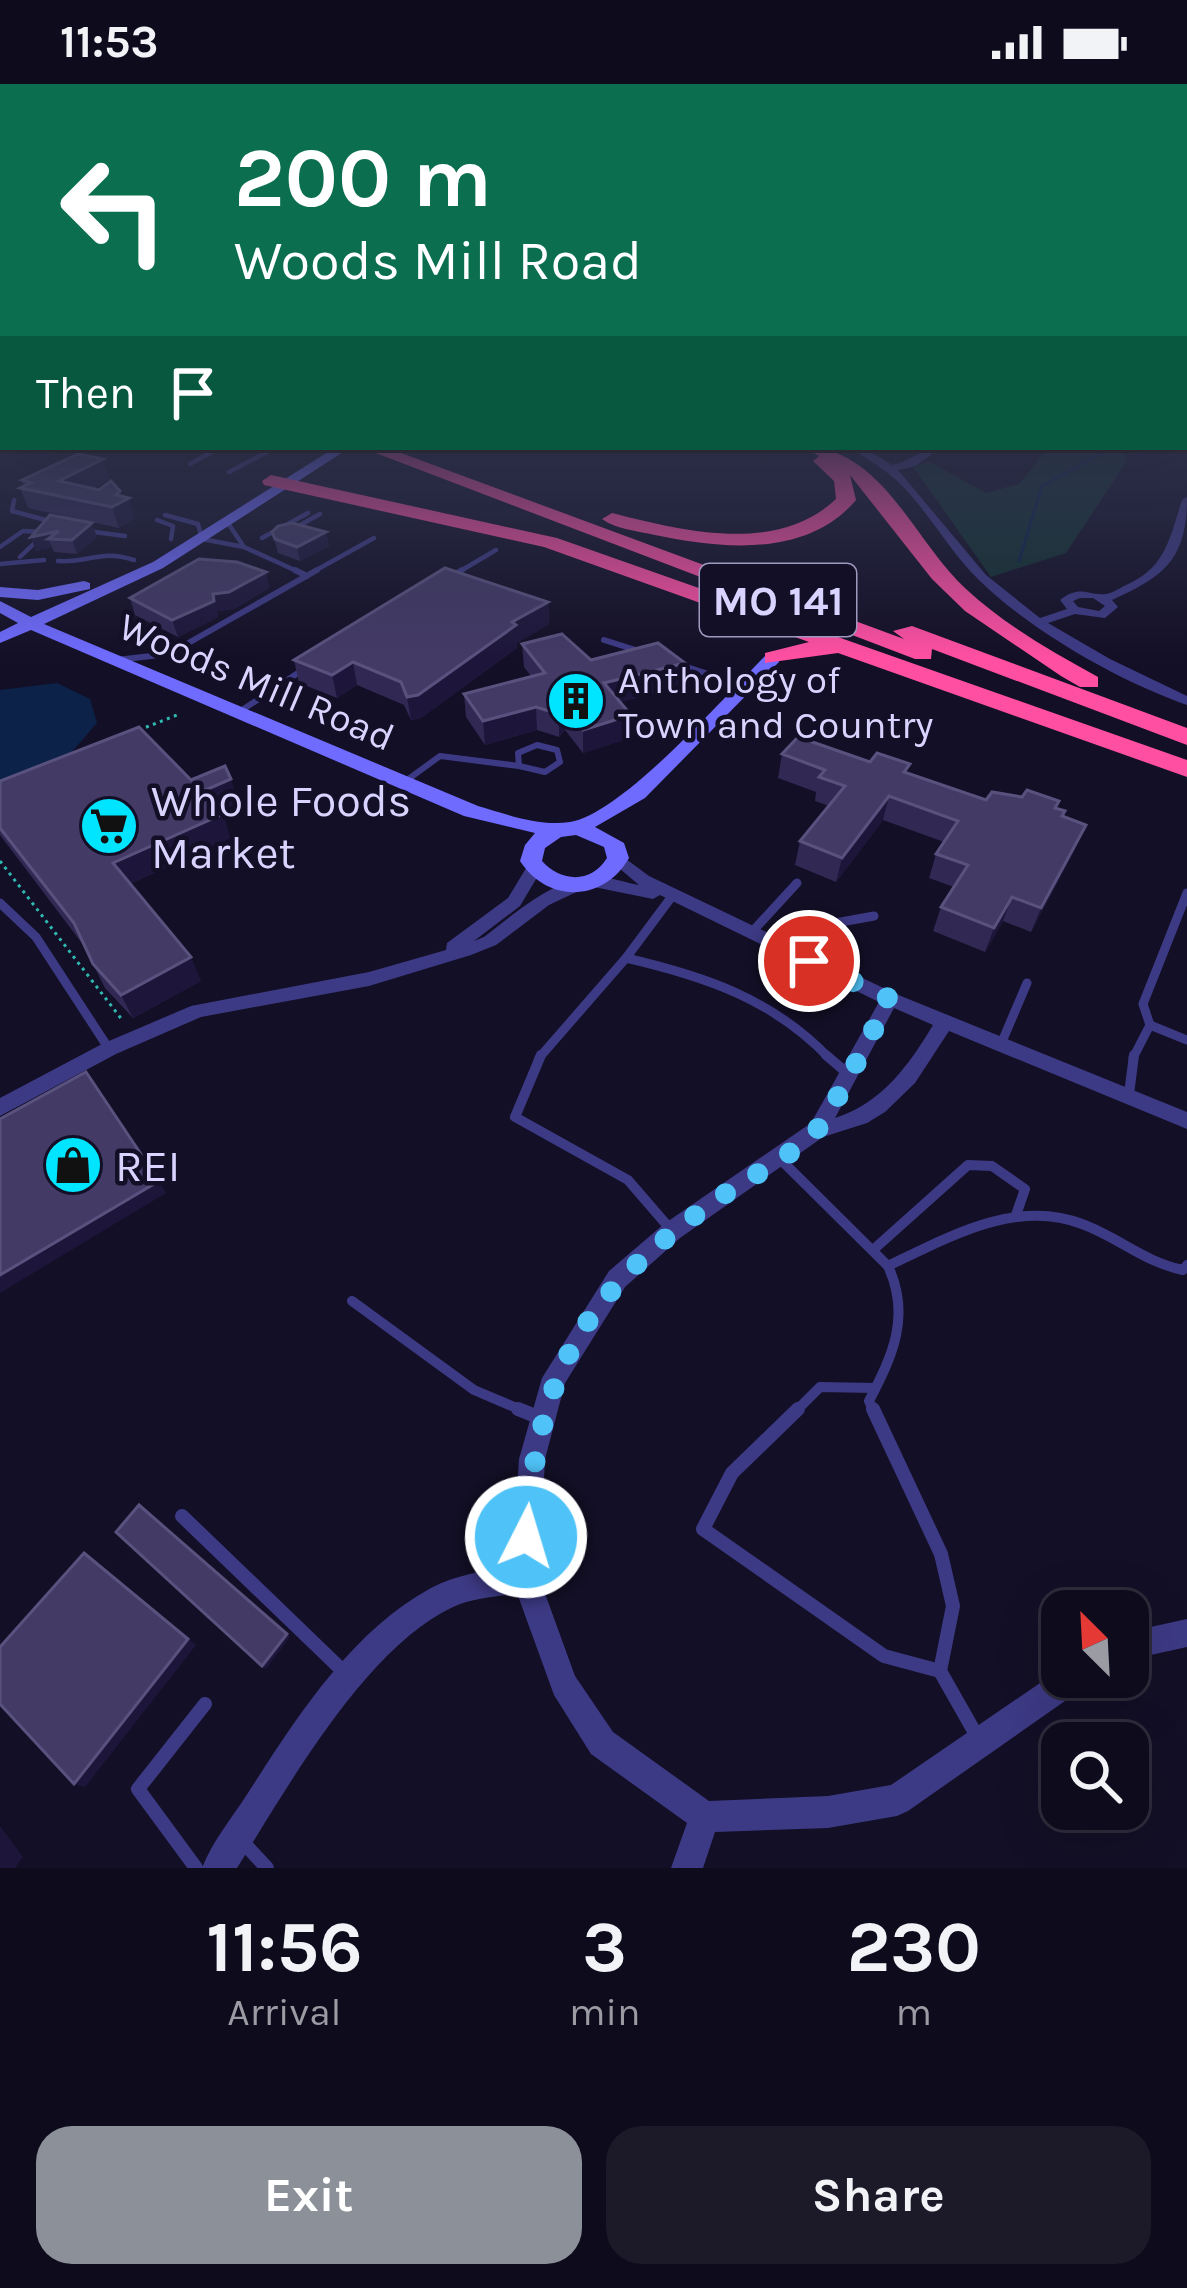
<!DOCTYPE html>
<html lang="en">
<head>
<meta charset="utf-8">
<style>
	:root { --surface:#0e0b1c; --page:#1c1929; --text:#f1f3f6; --muted:#9b9ba3; --line:#2e2b3b; --accent:#8c9099 }
	body { margin:0; font-family:Karla,sans-serif; background:var(--page); color:var(--text); height:100vh; display:flex; flex-direction:column; font-size:45px; white-space:nowrap }
	* { box-sizing:border-box; margin:0 }
	p { font-size:39px; color:var(--muted) }
	.icon { flex:none; width:66px; height:66px; fill:none; stroke:currentColor; stroke-width:2; stroke-linecap:round; stroke-linejoin:round }
	.map { position:relative; height:1784px; overflow:hidden }
	.details { display:flex; flex-direction:column; background:var(--surface); flex:1 }
	.details>* { flex:none }
	.top-card { position:absolute; left:0px; top:0px; width:1188px; height:366px; box-shadow:0 12px 48px #0002,0 0 0 3px var(--line); background:#0b6e4f; color:#fff; overflow:hidden }
	.needle { width:78px; rotate:336deg }
	.tools { position:absolute; left:1041px; top:1506px; display:grid; gap:24px }
	.tools a { display:grid; place-items:center; width:108px; height:108px; border-radius:24px; background:var(--surface); box-shadow:0 12px 48px #0002,0 0 0 3px var(--line); font-size:60px }
	.pin { position:absolute; display:grid; place-items:center; width:102px; height:102px; color:#fff; margin:-51px; border:6px solid #fff; border-radius:50%; box-shadow:0 3px 12px #0007 }
	.me { position:absolute; width:132px; margin:-66px; rotate:5deg; stroke-linejoin:round; filter:drop-shadow(0 0 9px #0008) }
	.turn { display:flex; align-items:center; gap:42px; height:252px; padding:0 36px; font-size:54px }
	.turn .icon { width:156px; height:156px; stroke-width:2.5 }
	.turn b { display:block; font-size:84px; line-height:102px }
	.then { display:flex; align-items:center; height:114px; padding:0 36px; background:#0003; gap:24px; font-size:45px }
	.eta { display:flex; justify-content:space-evenly; align-items:center; height:204px; text-align:center }
	.eta b { font-size:72px; font-weight:700; line-height:84px }
	.cta { display:flex; gap:24px; margin-top:auto; padding:24px 36px }
	.cta a { flex:1; height:138px; border-radius:36px; background:var(--accent); color:#fff; font-size:48px; font-weight:700; line-height:138px; text-align:center }
	.cta a+a { background:var(--page); color:var(--text) }
	.status { display:flex; justify-content:space-between; align-items:center; height:84px; padding:0 60px; background:var(--surface); direction:ltr }
	.status svg { height:33px; fill:currentColor }
	.map>svg:first-child { display:block }
	.green { fill:#12302f }
	.water { fill:#0c2248 }
	.lines { fill:none; stroke-linecap:round; stroke-linejoin:round }
	.stream { stroke:#0c2248; stroke-width:3 }
	.path { stroke:#2fb8b0; stroke-width:3; stroke-dasharray:3 4.5; stroke-linecap:butt }
	.lane-far4 { stroke:#3d3a85; stroke-width:4.5 }
	.lane-far3 { stroke:#3d3a85; stroke-width:6 }
	.lane-far2 { stroke:#3d3a85; stroke-width:9 }
	.lane-far1 { stroke:#3d3a85; stroke-width:10 }
	.lane { stroke:#3d3a85; stroke-width:14 }
	.street { fill:#3d3a85; fill-rule:evenodd }
	.secondary { fill:#6f6bff; fill-rule:evenodd }
	.highway { fill:#ff4fa3; fill-rule:evenodd }
	.wall { fill:#312854 }
	.shaded-wall { fill:#1d163a }
	.building { fill:#433a66; stroke:#5a527e; stroke-width:3 }
	.route { stroke:#4fc3f7; stroke-width:21; stroke-dasharray:0 37.8 }
	.labels { text-anchor:middle; stroke-width:9; stroke-linejoin:round; paint-order:stroke }
	.far-poi-label { font-size:39px; fill:#d9d4ff; stroke:#130f26; text-anchor:start }
	.far-street-label { font-size:39px; fill:#d9d4ff; stroke:#130f26 }
	.shield { fill:#130f26; stroke:#9e99be; stroke-width:3 }
	.shield-label { font-size:42px; font-weight:bold; fill:#d9d4ff }
	.poi-label { font-size:45px; fill:#d9d4ff; stroke:#130f26; text-anchor:start }
</style>
</head>
<body>
<div class="status"><b>11:53</b><svg viewBox="0 0 49 12"><path d="M0 12V9h3v3zM5 12V6h3v6zM10 12V3h3v9zM15 12V0h3v12zM26 1h20v11H26zM47 4h2v5h-2z"/></svg></div>
<div class="map">
<svg width="1187" height="1784" viewBox="0 0 1187 1784">
	<rect width="100%" height="100%" fill="#130f26"/>
	<polygon class="green" points="1049,363 1123,363 1127,377 1066,469 991,493 914,384 928,377 986,409 1019,400"/>
	<polygon class="water" points="57,599 90,615 97,639 70,670 0,706 0,606"/>
	<g class="lines">
		<polyline class="stream" points="1019,477 1042,402 1113,363"/>
		<g class="path">
			<polyline points="139,646 177,631"/>
			<polyline points="0,777 123,937"/>
		</g>
		<g class="lane-far4">
			<polyline points="190,380 221,363"/>
			<polyline points="229,388 267,368 265,363"/>
			<polyline points="14,416 12,427 53,438"/>
			<polyline points="165,431 198,440 202,455 244,463 301,489"/>
			<polyline points="157,436 173,442 171,455"/>
			<polyline points="228,439 244,463"/>
			<polyline points="293,445 320,430"/>
			<polyline points="87,447 125,452"/>
			<polyline points="262,454 308,429"/>
			<polyline points="0,463 23,447 46,448 20,473"/>
			<path d="M58,477C90,479 100,465 134,476"/>
			<polyline points="0,480 44,476"/>
			<polyline points="311,489 374,454"/>
			<polyline points="457,489 496,466"/>
		</g>
		<g class="lane-far3">
			<polyline points="295,486 307,492"/>
			<polyline points="451,493 462,486"/>
			<polyline points="604,556 642,568"/>
			<polyline points="116,576 169,570 317,486"/>
			<polyline points="675,579 744,602"/>
			<polyline points="239,628 304,585"/>
			<polygon points="537,661 557,666 560,678 545,688 519,682 518,669"/>
			<polyline points="403,699 440,672 519,682"/>
		</g>
		<g class="lane-far2">
			<polyline points="0,819 36,853 109,965"/>
			<polyline points="751,849 797,799"/>
			<polyline points="768,857 786,848 874,832"/>
			<polyline points="626,874 670,815"/>
			<polyline points="1150,941 1143,920 1187,809"/>
			<polyline points="1001,960 1027,899"/>
			<path d="M539,974L626,874C704,892 773,915 829,974"/>
			<polyline points="1133,974 1150,941 1187,956"/>
		</g>
		<g class="lane-far1">
			<polyline points="541,971 515,1033 628,1096 672,1147"/>
			<polyline points="826,971 847,989"/>
			<polyline points="1129,1010 1134,971"/>
			<path d="M778,1073L888,1182C911,1232 893,1271 869,1317L874,1328"/>
			<polyline points="873,1166 968,1081 992,1082 1025,1105 1016,1131"/>
			<path d="M888,1182C947,1154 1016,1114 1082,1140C1118,1153 1144,1178 1183,1186L1187,1181"/>
			<polyline points="352,1217 474,1306 526,1328"/>
			<polyline points="795,1328 820,1303 875,1304"/>
		</g>
		<g class="lane">
			<polyline points="518,1325 543,1335"/>
			<polyline points="798,1325 732,1389 703,1445 884,1572 940,1587"/>
			<polyline points="873,1325 941,1470 953,1522 940,1587 978,1654"/>
			<polyline points="182,1432 344,1588"/>
			<polyline points="242,1757 267,1784"/>
			<polyline points="196,1784 138,1705 205,1620"/>
		</g>
		<g class="street">
			<polygon points="1185,329 1187,330 1187,336 1185,335"/>
			<path d="M850,363H862L892,381C910,378 924,363 941,363L916,382L898,386L986,491L1040,534L1067,525L1060,516C1081,500 1086,512 1106,510C1113,509 1118,505 1124,502C1166,484 1169,456 1182,416L1187,413C1187,475 1165,492 1112,516L1118,523L1105,534L1075,530L1048,539L1110,575L1187,612V621C1118,597 1031,547 979,496C952,470 934,437 909,409C892,389 871,378 850,363ZM1080,514H1093L1105,522L1099,527L1078,523L1073,517Z"/>
			<path d="M618,769L649,792L896,910L1187,1028V1045L949,947L915,999L885,1028L867,1039L823,1053L680,1154L625,1203L565,1299L545,1375L539,1493L575,1592L613,1648L709,1717L828,1712L891,1701L1062,1584V1593H1090L1085,1603L908,1727L897,1732L828,1744L715,1748L703,1784H671L687,1739L591,1670L554,1611L517,1509C496,1513 472,1514 453,1523C366,1563 287,1704 237,1784H202C212,1758 231,1735 246,1712C295,1636 349,1549 431,1504C456,1491 485,1487 512,1482L519,1375L542,1294L609,1187L664,1140L811,1039L879,918L660,811L653,815L589,802L549,821L496,861L471,871L369,902L201,933L116,970L0,1032V1014L102,960L191,922L369,888L446,866L447,859L508,814L528,781L534,780L542,785L520,822L474,857L484,853C514,830 553,795 592,793C607,792 624,798 639,801L612,778L610,774ZM894,924L933,941C910,980 881,1020 835,1034Z"/>
			<polygon points="1187,1535 1187,1563 1128,1576 1128,1548"/>
		</g>
		<g class="secondary">
			<polygon points="3,340 3,353 0,354 0,341"/>
			<path d="M336,363H351L163,484L44,540L478,722C506,730 540,743 570,738C622,730 726,611 767,570H779V578L645,714L595,743L624,759L629,774C604,818 548,820 520,777L525,761L535,749L464,732L31,546L0,559V548L18,539L0,529V517L31,533L153,478ZM576,751L604,763L607,774C591,800 561,798 542,777L545,764L561,753Z"/>
			<polygon points="84,497 90,499 90,505 38,516 0,513 0,503 38,506"/>
		</g>
		<g class="highway">
			<polygon points="0,325 3,325 0,333"/>
			<polygon points="360,363 385,363 904,555 893,547 912,542 1187,644 1187,661 932,565 931,575 915,575"/>
			<path d="M804,363C882,363 915,459 966,505C1005,541 1051,567 1098,593V603H1080L1061,592L965,527L932,495L850,391L856,416C807,474 722,465 655,451C637,447 616,445 602,435L612,429C683,447 777,471 836,415L834,397L813,377L819,372Z"/>
			<polygon points="271,391 557,454 1187,676 1187,693 838,569 765,579 765,569 809,558 544,463 264,401 262,397"/>
		</g>
	</g>
	<g class="wall">
		<polygon points="163,363 207,363 198,368"/>
		<polygon points="110,395 91,405 120,407 135,434 119,444 28,424 20,404 24,402 22,396"/>
		<polygon points="272,448 326,448 329,462 300,477 278,469"/>
		<polygon points="31,453 97,453 77,470 54,468 52,463 36,467"/>
		<polygon points="266,488 269,504 234,525 217,527 218,533 178,553 135,531 130,514"/>
		<polygon points="548,518 549,540 517,559 517,564 421,634 411,636 404,621 357,601 337,614 299,599 294,576"/>
		<polygon points="522,560 591,576 684,602 620,618 630,654 583,669 565,646 559,653 537,646 485,661 466,633 464,610 531,592 524,583"/>
		<polygon points="782,670 870,678 986,716 1022,713 1059,717 1056,724 1062,733 1075,765 1031,848 1003,837 985,868 933,847 941,823 954,803 929,794 936,770 944,758 883,736 836,798 795,781 800,757 829,722 815,717 816,708 778,694"/>
		<polygon points="191,696 238,719 220,727 223,730 230,754 130,800 201,897 133,934 105,904 84,862 0,751 0,697"/>
	</g>
	<g class="shaded-wall">
		<polygon points="103,375 110,395 71,415 59,397"/>
		<polygon points="120,407 123,417 129,414 135,434 119,444 112,423 116,411"/>
		<polygon points="92,439 97,453 77,470 72,456"/>
		<polygon points="59,447 48,455 52,463 36,467 31,453"/>
		<polygon points="326,448 329,462 300,477 297,463"/>
		<polygon points="266,488 269,504 234,525 217,527 218,533 178,553 172,536 213,510"/>
		<polygon points="548,518 549,540 517,559 517,564 421,634 411,636 407,613 512,538"/>
		<polygon points="353,578 357,601 337,614 332,591"/>
		<polygon points="685,579 684,602 604,622 604,599"/>
		<polygon points="536,623 537,646 485,661 483,637"/>
		<polygon points="564,623 565,646 559,653 559,630"/>
		<polygon points="631,631 630,654 583,669 583,646"/>
		<polygon points="231,695 238,719 209,732 201,708"/>
		<polygon points="889,712 883,736 836,798 842,774"/>
		<polygon points="223,730 230,754 124,803 113,779"/>
		<polygon points="1086,741 1075,765 1031,848 1041,824"/>
		<polygon points="1012,813 1003,837 985,868 994,844"/>
		<polygon points="191,873 201,897 133,934 121,911"/>
		<polygon points="159,1097 166,1109 0,1209 0,1191"/>
		<polygon points="84,1469 196,1561 85,1703 74,1700"/>
		<polygon points="287,1550 290,1553 266,1585 262,1582"/>
		<polygon points="0,1742 23,1773 15,1784 0,1784"/>
	</g>
	<g class="building">
		<polygon points="78,370 103,375 59,397 99,406 111,397 120,407 116,411 129,414 112,423 20,404 31,399 22,396"/>
		<polygon points="50,431 92,439 72,456 48,455 59,447 31,453"/>
		<polygon points="292,439 326,448 297,463 275,455 272,448 278,442"/>
		<polygon points="199,475 237,478 266,488 229,508 213,510 214,517 172,536 130,514"/>
		<polygon points="445,484 548,518 512,538 516,541 418,611 407,613 401,598 353,578 332,591 294,576"/>
		<polygon points="562,550 591,576 658,559 685,579 604,599 631,631 583,646 564,623 559,630 536,623 483,637 464,610 545,589 522,560"/>
		<polygon points="139,643 191,696 225,682 231,695 201,708 223,730 113,779 191,873 121,911 93,880 74,839 0,744 0,697"/>
		<polygon points="798,653 870,678 877,669 910,680 904,688 986,716 992,708 1022,713 1027,706 1059,717 1055,724 1065,727 1062,732 1086,741 1041,824 1012,813 994,844 941,823 968,781 936,770 958,737 889,712 842,774 800,757 845,702 819,693 825,686 782,670"/>
		<polygon points="86,988 159,1097 0,1191 0,1035"/>
		<polygon points="139,1421 287,1550 262,1582 116,1448"/>
		<polygon points="84,1469 188,1555 74,1700 0,1620 0,1563"/>
	</g>
	<linearGradient id="sky" x2="0" y2="1"><stop stop-color="#0a0815"/><stop offset="0.57" stop-color="#333752"/><stop offset="1" stop-color="#333752" stop-opacity="0"/></linearGradient>
	<rect width="1187" height="574" fill="url(#sky)"/>
	<g class="lines">
		<path class="route" d="M526,1453C539,1284 583,1209 722,1112C745,1096 804,1065 819,1043C845,1004 867,957 890,915L809,877"/>
	</g>
	<defs>
		<symbol id="building-disc" viewBox="-11 -11 22 22"><circle r="9.5" fill="#00e5ff" stroke="#130f26"/><path d="M-4-6H4V6H1V3H-1V6H-4ZM-2.5-4.3h1.7v1.8h-1.7ZM.8-4.3h1.7v1.8H.8ZM-2.5-1h1.7V.8h-1.7ZM.8-1h1.7V.8H.8Z" fill="#111"/></symbol>
		<symbol id="supermarket-disc" viewBox="-11 -11 22 22"><circle r="9.5" fill="#00e5ff" stroke="#130f26"/><path d="M-6-5.5h2.5l.6 2H6L4.5 2H-2.5L-4.4-4H-6ZM-1.5 3.2a1.3 1.3 0 1 0 .1 0ZM3 3.2a1.3 1.3 0 1 0 .1 0Z" fill="#111"/></symbol>
		<symbol id="shop-disc" viewBox="-11 -11 22 22"><circle r="9.5" fill="#00e5ff" stroke="#130f26"/><path d="M-5-2.5h2.3a2.7 3.5 0 0 1 5.4 0H5L5.5 6h-11ZM-1.5-2.5h3a1.5 2.3 0 0 0-3 0Z" fill="#111"/></symbol>
	</defs>
	<g fill-rule="evenodd">
		<use href="#building-disc" x="543" y="584" width="66" height="66"/>
		<use href="#supermarket-disc" x="76" y="709" width="66" height="66"/>
		<use href="#shop-disc" x="40" y="1048" width="66" height="66"/>
	</g>
	<g class="labels">
		<g class="far-poi-label">
			<text x="618" y="609">Anthology of<tspan x="618" dy="45">Town and Country</tspan></text>
		</g>
		<g class="far-street-label">
			<text transform="translate(257 597) rotate(23)" y="14">Woods Mill Road</text>
		</g>
		<rect class="shield" x="700" y="480" width="156" height="72" rx="9"/>
		<g class="shield-label">
			<text x="778" y="531">MO 141</text>
		</g>
		<g class="poi-label">
			<text x="151" y="732">Whole Foods<tspan x="151" dy="52">Market</tspan></text>
			<text x="115" y="1097">REI</text>
		</g>
	</g>
</svg>
<div class="tools">
<a><svg class="needle" viewBox="-14 -14 28 28"><path d="M0-13l5 13h-10z" fill="#e53935"/><path d="M0 13l5-13h-10z" fill="#9b9ba3"/></svg></a>
<a><svg class="icon" aria-label="search" viewBox="0 0 24 24"><circle cx="10" cy="10" r="6"/><path d="M15 15l6 6"/></svg></a>
</div>
<div class="pin" style="left:809px;top:877px;background:#d93025"><svg class="icon" aria-label="arrive" viewBox="0 0 24 24"><path d="M6 21V4h12l-3 4 3 4H6"/></svg></div>
<svg class="me" style="left:526px;top:1453px" viewBox="-20 -20 40 40"><circle r="17" fill="#4fc3f7" stroke="#fff" stroke-width="3"/><path d="M0-11L8 9 0 5-8 9z" fill="#fff"/></svg>
<div class="top-card">
<div class="turn"><svg class="icon" aria-label="left" viewBox="0 0 24 24"><path d="M17 20v-9H6M10 6l-5 5 5 5"/></svg><div><b>200 m</b>Woods Mill Road</div></div>
<div class="then">Then<svg class="icon" aria-label="arrive" viewBox="0 0 24 24"><path d="M6 21V4h12l-3 4 3 4H6"/></svg></div>
</div>
</div>
<section class="details">
<div class="eta">
<div><b>11:56</b><p>Arrival</p></div>
<div><b>3</b><p>min</p></div>
<div><b>230</b><p>m</p></div>
</div>
<div class="cta"><a>Exit</a><a>Share</a></div>
</section>
</body>
</html>
